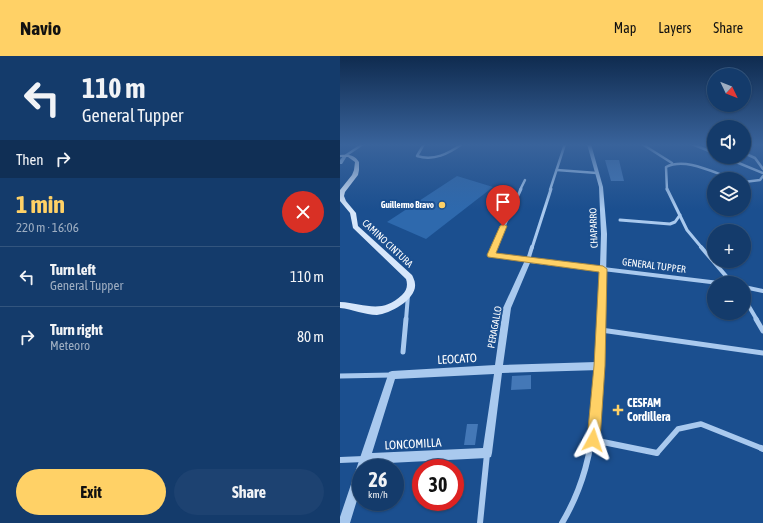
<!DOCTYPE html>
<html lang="en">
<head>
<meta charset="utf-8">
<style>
	:root { --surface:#143b6b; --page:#1d4271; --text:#f1f3f6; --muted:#9dadc1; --line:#33557e; --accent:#ffd166 }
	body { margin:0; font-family:"Asap Condensed",sans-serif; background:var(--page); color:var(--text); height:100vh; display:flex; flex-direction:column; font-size:15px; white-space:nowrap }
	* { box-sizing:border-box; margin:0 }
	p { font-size:13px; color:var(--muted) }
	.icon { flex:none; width:22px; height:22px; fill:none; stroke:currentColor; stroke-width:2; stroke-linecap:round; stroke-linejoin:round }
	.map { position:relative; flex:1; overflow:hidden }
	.sheet { display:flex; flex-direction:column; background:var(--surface); width:340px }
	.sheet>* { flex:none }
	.top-card { background:#143b6b; color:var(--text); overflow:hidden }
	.needle { width:26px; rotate:133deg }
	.controls { position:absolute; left:367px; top:12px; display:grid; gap:8px }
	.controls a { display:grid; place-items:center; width:44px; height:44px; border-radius:50%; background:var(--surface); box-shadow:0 1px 3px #0004,0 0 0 1px var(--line); font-size:20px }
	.speed { position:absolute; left:12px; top:403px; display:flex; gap:8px; font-size:20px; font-weight:700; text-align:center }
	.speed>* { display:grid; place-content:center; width:52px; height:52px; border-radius:50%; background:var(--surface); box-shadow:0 1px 3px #0004,0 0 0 1px var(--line); line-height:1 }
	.speed small { font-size:10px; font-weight:400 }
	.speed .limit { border:6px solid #d22; background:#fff; color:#111 }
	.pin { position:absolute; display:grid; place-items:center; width:34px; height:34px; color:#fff; margin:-41px -17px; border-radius:50% 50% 50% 0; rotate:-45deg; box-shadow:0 0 4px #0007 }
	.pin .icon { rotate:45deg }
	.me { position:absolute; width:44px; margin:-22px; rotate:5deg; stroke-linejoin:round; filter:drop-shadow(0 0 3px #0008) }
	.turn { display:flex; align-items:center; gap:14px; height:84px; padding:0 16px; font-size:18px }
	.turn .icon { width:52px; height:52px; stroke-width:2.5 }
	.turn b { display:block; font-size:28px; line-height:34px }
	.then { display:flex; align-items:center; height:38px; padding:0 16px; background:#0003; gap:8px; font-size:15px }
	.round { display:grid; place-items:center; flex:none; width:42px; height:42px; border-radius:21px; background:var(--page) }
	.headline { display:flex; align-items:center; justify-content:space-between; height:68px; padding:0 16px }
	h1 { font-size:24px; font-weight:700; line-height:30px; color:var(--accent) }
	.primary-button { display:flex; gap:8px; margin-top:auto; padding:8px 16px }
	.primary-button a { flex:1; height:46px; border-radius:24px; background:var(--accent); color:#111; font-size:16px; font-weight:700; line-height:46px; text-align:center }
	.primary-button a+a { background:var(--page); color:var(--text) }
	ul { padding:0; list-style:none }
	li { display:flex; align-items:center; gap:12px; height:60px; padding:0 16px; border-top:1px solid var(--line) }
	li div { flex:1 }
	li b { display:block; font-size:15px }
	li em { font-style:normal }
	header { display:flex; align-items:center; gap:24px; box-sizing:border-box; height:56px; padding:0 20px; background:var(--accent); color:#111 }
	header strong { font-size:19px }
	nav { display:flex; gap:22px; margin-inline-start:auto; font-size:14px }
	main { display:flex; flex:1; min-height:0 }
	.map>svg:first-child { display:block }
	.green { fill:#2e69ad }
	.building { fill:#4478b7 }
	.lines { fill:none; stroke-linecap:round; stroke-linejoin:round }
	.pedestrian { stroke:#a9c9ee; stroke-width:5.5 }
	.minor-far4 { stroke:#a9c9ee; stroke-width:2.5 }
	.minor-far3 { stroke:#a9c9ee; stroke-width:3 }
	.minor-far2 { stroke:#a9c9ee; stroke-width:4 }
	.minor-far1 { stroke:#a9c9ee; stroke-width:5 }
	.minor { stroke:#a9c9ee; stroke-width:6 }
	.tertiary { fill:#a9c9ee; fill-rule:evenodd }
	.secondary { fill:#d6e6fa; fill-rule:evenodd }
	.route { fill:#ffd166; stroke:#a68842 }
	.poi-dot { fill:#ffd166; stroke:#1b4f8f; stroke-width:1.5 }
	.labels { text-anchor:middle; stroke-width:4; stroke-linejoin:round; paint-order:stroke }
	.far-poi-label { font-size:9px; font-weight:bold; fill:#fff; stroke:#1b4f8f; text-anchor:end }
	.street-label { font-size:10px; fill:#fff; stroke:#1b4f8f }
	.near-street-label { font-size:12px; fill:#fff; stroke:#1b4f8f }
	.near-poi-label { font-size:12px; font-weight:bold; fill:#fff; stroke:#1b4f8f; text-anchor:start }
</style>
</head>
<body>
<header>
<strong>Navio</strong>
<nav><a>Map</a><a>Layers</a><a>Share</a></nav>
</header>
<main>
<section class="sheet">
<div class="top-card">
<div class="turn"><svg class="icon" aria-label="left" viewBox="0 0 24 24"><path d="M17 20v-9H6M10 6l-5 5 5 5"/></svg><div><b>110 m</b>General Tupper</div></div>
<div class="then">Then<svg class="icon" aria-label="right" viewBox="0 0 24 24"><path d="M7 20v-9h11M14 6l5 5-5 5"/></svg></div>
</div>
<div class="headline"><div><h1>1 min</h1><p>220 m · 16:06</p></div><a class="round" style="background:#d93025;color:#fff"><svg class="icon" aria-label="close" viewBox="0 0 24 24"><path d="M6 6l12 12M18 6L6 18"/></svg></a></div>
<ul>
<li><svg class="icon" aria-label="left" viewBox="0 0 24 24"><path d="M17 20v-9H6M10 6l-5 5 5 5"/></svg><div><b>Turn left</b><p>General Tupper</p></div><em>110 m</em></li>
<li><svg class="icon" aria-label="right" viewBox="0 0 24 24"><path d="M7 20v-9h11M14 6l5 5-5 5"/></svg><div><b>Turn right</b><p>Meteoro</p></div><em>80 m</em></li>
</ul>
<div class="primary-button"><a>Exit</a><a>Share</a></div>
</section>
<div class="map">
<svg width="423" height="467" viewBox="0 0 423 467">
	<rect width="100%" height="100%" fill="#1b4f8f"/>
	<polygon class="green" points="117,120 153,131 86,183 47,166"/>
	<g class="building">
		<polygon points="265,104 279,104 284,125 271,125"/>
		<polygon points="191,319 191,333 171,334 172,320"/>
		<polygon points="127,368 138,368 135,389 124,389"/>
	</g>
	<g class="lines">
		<polyline class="pedestrian" points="317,397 338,373 361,368 421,392"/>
		<g class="minor-far4">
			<path d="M84,88L77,100C94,105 108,98 122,88"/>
			<polyline points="302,88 332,107"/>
			<polyline points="352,88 374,97"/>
			<polyline points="404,97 415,102 423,113"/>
			<polyline points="5,100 23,88"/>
			<polyline points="384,101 423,117"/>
			<polyline points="217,114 257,117"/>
			<polyline points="404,126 420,124 423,120"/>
			<polyline points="180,134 185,124"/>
			<polyline points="210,134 225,88"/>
			<path d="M327,134L326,111C346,101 374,117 393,123"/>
		</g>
		<g class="minor-far3">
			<polyline points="327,133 347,174 362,192"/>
			<polyline points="280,164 330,168 335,166 340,159"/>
			<polyline points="154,192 181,133"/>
			<polyline points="192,192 211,133"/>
		</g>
		<g class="minor-far2">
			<polyline points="155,191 151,199 188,204 192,191"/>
			<polyline points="361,191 392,227"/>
			<polyline points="263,213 379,227"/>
			<polyline points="404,231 423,235"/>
			<polyline points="404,242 417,264"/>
			<polyline points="66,264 68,239"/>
		</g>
		<g class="minor-far1">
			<polyline points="416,263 423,275"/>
			<polyline points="261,274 423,297"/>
			<polyline points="63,296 66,263"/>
			<polyline points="0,320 52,319"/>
			<polyline points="256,354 260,310"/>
		</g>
		<g class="minor">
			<polyline points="253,384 317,397"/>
			<polyline points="421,392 423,393"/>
			<polyline points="0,404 24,403"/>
			<polyline points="140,467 147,398"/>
			<path d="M222,467C244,430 251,396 256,353"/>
		</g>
		<g class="tertiary">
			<path d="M247,88H251L263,131L267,178L264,310L263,313L260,314L162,317L152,397L151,401L147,402L29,408L27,412H21V431L10,467H0V461L49,316L52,315L155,309L163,252L186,202H188L260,210L261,178L259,131ZM190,207L260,215L256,306L163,309L171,252ZM154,318L143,392L32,397L55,323Z"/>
			<polygon points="4,99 7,100 2,108 0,108 0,104"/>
		</g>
		<path class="secondary" d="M0,99C8,98 15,99 19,106V114L18,119L5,136L4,140L6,145L16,157L18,170L72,219C73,221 75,225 75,228C77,243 50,258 37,259C25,259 12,253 0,252V246C24,247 41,259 62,239C67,234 68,229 66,223L13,172L10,157L0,145V134L12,119L14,114L15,106L8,101H0Z"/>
	</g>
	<linearGradient id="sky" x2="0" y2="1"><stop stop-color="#0f2b4f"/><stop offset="0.58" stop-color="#39639b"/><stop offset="1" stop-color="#39639b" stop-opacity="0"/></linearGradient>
	<rect width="423" height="153" fill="url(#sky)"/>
	<polygon class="route" points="163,168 167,170 156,197 263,210 267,213 265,310 260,384 258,389 253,391 249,389 247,384 254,310 259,216 148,201 147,199 160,170"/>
	<g class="poi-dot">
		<circle cx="102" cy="149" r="4"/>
		<path d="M276 348h4v4h4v4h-4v4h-4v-4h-4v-4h4z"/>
	</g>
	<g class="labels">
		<g class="far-poi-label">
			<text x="94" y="152">Guillermo Bravo</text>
		</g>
		<g class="street-label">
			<text transform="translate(253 172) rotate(-92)" y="4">CHAPARRO</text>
			<text transform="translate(48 187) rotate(43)" y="4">CAMINO CINTURA</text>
			<text transform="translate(314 209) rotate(7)" y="4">GENERAL TUPPER</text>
			<text transform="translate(154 271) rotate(-80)" y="4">PERAGALLO</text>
		</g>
		<g class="near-street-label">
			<text transform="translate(117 303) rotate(-3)" y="4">LEOCATO</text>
			<text transform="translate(73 388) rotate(-3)" y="4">LONCOMILLA</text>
		</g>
		<g class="near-poi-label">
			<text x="287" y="351">CESFAM<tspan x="287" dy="14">Cordillera</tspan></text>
		</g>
	</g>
</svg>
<div class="controls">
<a><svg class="needle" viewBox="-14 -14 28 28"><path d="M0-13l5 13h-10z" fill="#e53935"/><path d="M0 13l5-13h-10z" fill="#9dadc1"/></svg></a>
<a><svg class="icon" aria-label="sound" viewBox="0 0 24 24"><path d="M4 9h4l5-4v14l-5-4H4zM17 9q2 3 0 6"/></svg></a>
<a><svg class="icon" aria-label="layers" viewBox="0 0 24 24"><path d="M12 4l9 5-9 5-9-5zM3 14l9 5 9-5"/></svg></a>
<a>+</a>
<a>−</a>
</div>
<div class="speed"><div>26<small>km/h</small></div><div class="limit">30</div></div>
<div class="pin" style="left:163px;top:170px;background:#d93025"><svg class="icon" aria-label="arrive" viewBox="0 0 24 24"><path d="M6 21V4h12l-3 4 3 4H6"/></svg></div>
<svg class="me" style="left:253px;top:384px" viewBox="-20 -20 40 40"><path d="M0-17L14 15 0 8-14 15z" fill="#ffd166" stroke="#fff" stroke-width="4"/></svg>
</div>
</main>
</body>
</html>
